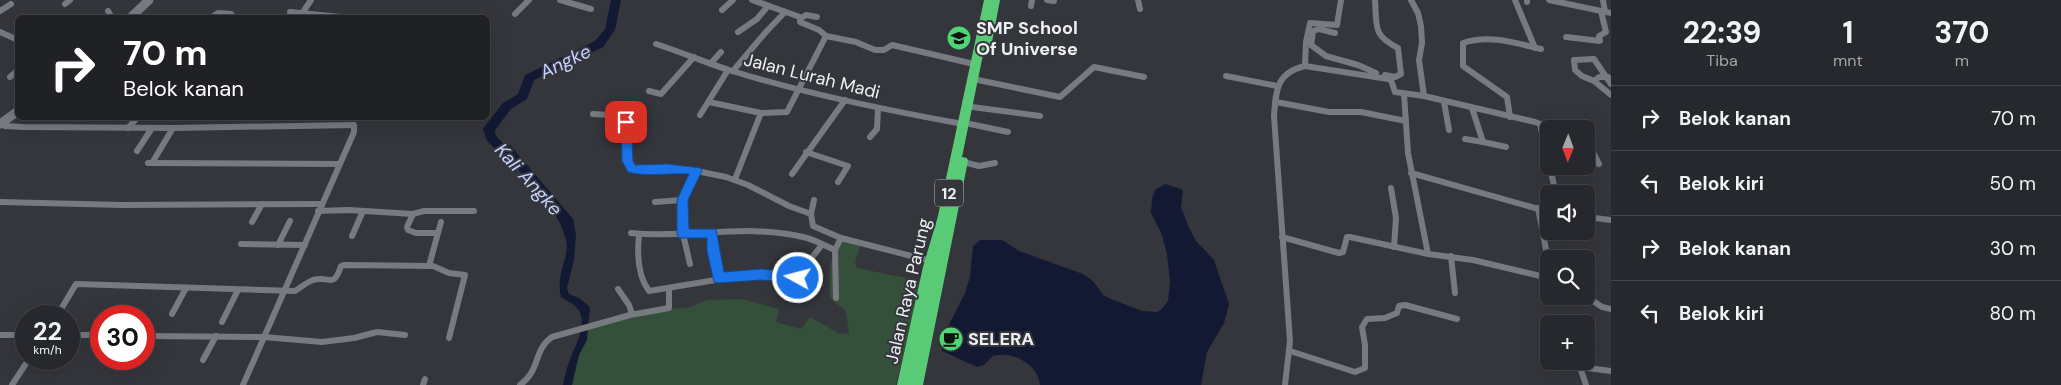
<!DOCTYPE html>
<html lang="id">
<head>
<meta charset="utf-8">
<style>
	:root { --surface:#27282d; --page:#333439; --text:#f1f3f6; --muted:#a4a6aa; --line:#434449 }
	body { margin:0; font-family:"DM Sans",sans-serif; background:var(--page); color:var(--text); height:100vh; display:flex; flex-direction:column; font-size:19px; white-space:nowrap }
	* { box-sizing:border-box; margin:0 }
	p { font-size:16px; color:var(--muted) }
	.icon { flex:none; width:28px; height:28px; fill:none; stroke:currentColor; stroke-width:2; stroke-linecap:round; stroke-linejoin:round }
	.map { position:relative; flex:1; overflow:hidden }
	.sheet { display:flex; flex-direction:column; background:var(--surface); width:450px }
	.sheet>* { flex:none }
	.guide { position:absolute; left:15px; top:15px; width:475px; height:105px; border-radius:8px; box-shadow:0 5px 20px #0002,0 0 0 1px var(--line); background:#202124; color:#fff; overflow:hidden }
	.needle { width:32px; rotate:181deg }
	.tools { position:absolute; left:1540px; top:120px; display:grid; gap:10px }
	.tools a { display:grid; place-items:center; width:55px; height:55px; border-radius:8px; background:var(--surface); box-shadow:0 5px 20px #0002,0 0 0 1px var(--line); font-size:25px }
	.speed { position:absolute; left:15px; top:305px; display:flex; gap:10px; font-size:25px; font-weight:700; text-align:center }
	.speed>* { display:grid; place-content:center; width:65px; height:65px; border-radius:50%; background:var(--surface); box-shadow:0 5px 20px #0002,0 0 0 1px var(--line); line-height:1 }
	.speed small { font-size:12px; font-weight:400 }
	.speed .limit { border:8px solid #d22; background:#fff; color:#111 }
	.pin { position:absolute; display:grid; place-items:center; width:42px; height:42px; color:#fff; margin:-21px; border-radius:10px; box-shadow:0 2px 8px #0006 }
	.me { position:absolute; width:55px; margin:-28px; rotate:277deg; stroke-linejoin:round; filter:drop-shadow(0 0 4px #0008) }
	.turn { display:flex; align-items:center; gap:18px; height:105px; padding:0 25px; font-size:22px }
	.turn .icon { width:65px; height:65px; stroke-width:2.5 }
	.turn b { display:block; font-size:35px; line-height:42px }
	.eta { display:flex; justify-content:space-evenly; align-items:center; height:85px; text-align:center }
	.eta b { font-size:30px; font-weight:700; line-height:35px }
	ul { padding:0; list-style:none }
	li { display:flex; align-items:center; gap:15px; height:65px; padding:0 25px; border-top:1px solid var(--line) }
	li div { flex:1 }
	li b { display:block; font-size:19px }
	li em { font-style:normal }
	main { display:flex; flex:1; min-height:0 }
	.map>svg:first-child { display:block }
	.green { fill:#35503a }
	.water { fill:#141933 }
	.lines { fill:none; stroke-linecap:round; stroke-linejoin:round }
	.river { fill:#141933; fill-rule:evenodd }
	.street { stroke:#777a81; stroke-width:6 }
	.secondary { stroke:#777a81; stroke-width:9 }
	.highway { fill:#59cb77; fill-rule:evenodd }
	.route { fill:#1a73e8; stroke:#114b97 }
	.labels { text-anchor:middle; stroke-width:4; stroke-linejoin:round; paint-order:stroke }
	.shield { fill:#34363c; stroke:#b6b8bc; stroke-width:1 }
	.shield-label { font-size:16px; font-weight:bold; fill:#eeeff3 }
	.poi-label { font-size:18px; font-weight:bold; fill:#eeeff3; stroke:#34363c; text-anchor:start }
	.street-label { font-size:18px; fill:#eeeff3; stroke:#34363c }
	.water-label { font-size:19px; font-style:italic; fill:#c5d1fe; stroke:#34363c }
</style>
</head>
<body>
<main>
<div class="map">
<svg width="1611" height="385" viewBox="0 0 1611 385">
	<rect width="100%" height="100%" fill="#34363c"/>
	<path class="green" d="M840,241L853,243L860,246L855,262L857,268L921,281L896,385H572C573,375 576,366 579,356C582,345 587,341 588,328L665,309L687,308L707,300L741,299L779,309L776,322L801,329L810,317L840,334L849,333L846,311L830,298V265Z"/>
	<g class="water">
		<path d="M494,134L499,141L511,146L573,219L576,235L574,260L567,288L569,294L579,298L590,307L587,340L579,355L572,385H563C565,377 566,369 569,362C575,345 591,321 575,306C571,302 565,300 561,297C555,274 570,258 566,240C559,210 530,181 508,160C500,152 492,147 486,138Z"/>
		<path d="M1165,184L1181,189L1183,191L1181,207L1189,228L1196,241L1214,260L1229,304L1224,323L1207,352L1201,385H1040C1039,365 1012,350 993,356L984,365L977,367L942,351L941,341L965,293L970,277L973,246L980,240H1002L1019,251L1083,274L1093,281L1103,295L1111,299L1142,311L1157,312L1161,310L1168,301L1170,282L1167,254L1162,235L1151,213L1152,199L1155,190Z"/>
	</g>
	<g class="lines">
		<polygon class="river" points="611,0 621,0 615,30 603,47 534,80 527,99 511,109 495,130 496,136 508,148 506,151 498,151 487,141 483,129 485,126 503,103 518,94 525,75 595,41 605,29"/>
		<g class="street">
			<polyline points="560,0 591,9"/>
			<polyline points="752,0 800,17 800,22 819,30 826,36 856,42 875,50 884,50 892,45 974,64"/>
			<polyline points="1047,0 1054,1"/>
			<polyline points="1138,0 1140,9"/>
			<path d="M1375,0C1377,26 1372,35 1398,48L1401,74L1395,77L1385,75"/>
			<polyline points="1515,0 1535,48"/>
			<polyline points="1527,0 1527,2"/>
			<polyline points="1549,0 1611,13"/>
			<polyline points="1603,0 1605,12"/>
			<polyline points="65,4 70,0"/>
			<polyline points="1031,6 1032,0"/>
			<polyline points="722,10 733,0"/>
			<polyline points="0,11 11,4"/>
			<polyline points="108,11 112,18"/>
			<polyline points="290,12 351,18"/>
			<polyline points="303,12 311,0"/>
			<polyline points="515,14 529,0"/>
			<polyline points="211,18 218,13 231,14"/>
			<polyline points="801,18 806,15 817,17"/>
			<polyline points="0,32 18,40"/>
			<polyline points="738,32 757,19 768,6"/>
			<polyline points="1335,33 1319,29 1313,31 1311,45 1326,56 1358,65 1376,73"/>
			<polyline points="1566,37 1600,41 1599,36 1606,32 1601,11"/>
			<path d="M656,44C681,52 706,63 732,71C807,94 885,110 963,124"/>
			<polyline points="711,63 721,52"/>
			<polyline points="1305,66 1388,79 1391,80 1395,92 1424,96 1419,60 1422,43 1421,26 1418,13 1411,0"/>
			<polyline points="733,71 765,33 785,12"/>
			<polyline points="1226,76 1277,86"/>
			<polyline points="10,77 18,70"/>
			<polyline points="1608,77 1599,77 1594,81 1611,95"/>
			<polyline points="978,80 1060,97 1094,67 1144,77"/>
			<polyline points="1594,81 1582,76 1575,70 1574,60 1594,59 1611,84"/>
			<polyline points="649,91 661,94 694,57"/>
			<polyline points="1404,94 1408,153 1428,254"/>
			<polyline points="1424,96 1535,122 1554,129"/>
			<polyline points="709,102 761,113 787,112 826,36"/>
			<polyline points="1276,102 1329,112 1361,112 1406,121"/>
			<polyline points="1444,102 1449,130"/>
			<polyline points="972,107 1040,116"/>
			<polyline points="1472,108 1483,142 1506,147"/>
			<polyline points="593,114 624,116 626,121 627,161 631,169 643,171 687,169 726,177 748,185 789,206 811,214 813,226 841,238"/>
			<polyline points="700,115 728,70"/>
			<path d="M1510,117L1507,97L1463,66V43C1488,34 1516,43 1541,49"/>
			<polyline points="3,123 5,126 23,127 173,128 354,125 354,132 243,385"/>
			<polyline points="970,124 1008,132"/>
			<polyline points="1540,124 1556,194"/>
			<polyline points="128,128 137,118"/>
			<polyline points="870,137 877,129 878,108"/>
			<polyline points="1465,139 1483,142"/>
			<polyline points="1586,139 1599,164"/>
			<polyline points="137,151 152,128"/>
			<polyline points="806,152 848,166 838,182"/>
			<polyline points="963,162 979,166 995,163"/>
			<polyline points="148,163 339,164"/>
			<polyline points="152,163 173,128"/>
			<polyline points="1411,173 1549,212"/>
			<polyline points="792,174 845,100"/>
			<polyline points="735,179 761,113"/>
			<polyline points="1391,188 1396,218 1394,247"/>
			<polyline points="0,202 122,205 321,204"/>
			<polyline points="655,202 682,200"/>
			<polyline points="1538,208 1549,265"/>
			<polyline points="318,211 349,210 413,214"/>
			<polyline points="811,214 814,200"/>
			<polyline points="1586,217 1611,220"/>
			<polyline points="252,222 262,204"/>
			<polyline points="712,232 713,251 719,278"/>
			<polyline points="437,233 416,233 408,230 407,227 413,214 424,211 474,211"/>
			<path d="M631,233C688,239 747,223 803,237C814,239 825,246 835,250"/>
			<polyline points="352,236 363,211"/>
			<path d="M639,236C637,254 638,276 649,291L746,275L798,278L802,276L807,264L821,246"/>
			<polyline points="1282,237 1339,253 1343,252 1347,237 1350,237 1428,254 1473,260 1549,278"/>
			<polyline points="241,244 305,245"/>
			<polyline points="278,245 290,221"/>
			<polyline points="1451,256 1455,293"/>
			<polyline points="690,264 683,234 682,200 697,171"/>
			<polyline points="429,266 441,222"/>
			<polyline points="618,289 629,305 632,314"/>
			<polyline points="1586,296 1602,307 1611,309"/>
			<polyline points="836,298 835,250 841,238 931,261"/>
			<polyline points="172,314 186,288"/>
			<path d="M57,316L76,284L295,291C300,288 307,282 313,280C330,275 333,290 341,266L344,265L433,266L449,273L465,275L449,338"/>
			<polyline points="222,322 238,290"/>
			<polyline points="0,335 26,335"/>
			<polyline points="69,335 101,335"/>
			<polyline points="144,336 264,337 322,342 354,338 377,332 405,335"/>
			<polyline points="1290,351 1355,372 1365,368 1365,345 1362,327 1367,319 1385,318 1397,313 1399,306 1405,305 1457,319"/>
			<polyline points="203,360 216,336"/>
			<polyline points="113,362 115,359"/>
			<polyline points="12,385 29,359"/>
			<polyline points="423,385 425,379"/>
			<path d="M520,385C541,370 533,350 552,337L630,315L669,308V288"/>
			<path d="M1285,385L1290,341L1274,116C1276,90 1276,73 1305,66L1306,42L1310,23L1337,25L1341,0"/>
			<polyline points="1586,385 1580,367 1611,371"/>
		</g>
		<g class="secondary">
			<polyline points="130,18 149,0"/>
			<polyline points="0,124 18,111"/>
		</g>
		<polygon class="highway" points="984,0 1000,0 991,47 989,49 984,50 962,157 967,158 968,161 923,385 897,385 923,267 938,216"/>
	</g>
	<path class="route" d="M626,118L631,122L633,161L635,165L667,164L701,168L702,171L688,200L689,229H716L724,272L761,269L798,273L803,275L804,278L803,282L798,283L761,280L719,283L714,282L707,251V238H679L677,234V200L689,174C670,173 645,177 628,172L622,161L621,122Z"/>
	<defs>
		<symbol id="school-disc" viewBox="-11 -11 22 22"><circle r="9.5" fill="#4ed675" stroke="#34363c"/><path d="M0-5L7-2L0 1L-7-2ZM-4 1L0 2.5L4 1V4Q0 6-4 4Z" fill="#111"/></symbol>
		<symbol id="cafe-disc" viewBox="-11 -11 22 22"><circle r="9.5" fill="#4ed675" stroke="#34363c"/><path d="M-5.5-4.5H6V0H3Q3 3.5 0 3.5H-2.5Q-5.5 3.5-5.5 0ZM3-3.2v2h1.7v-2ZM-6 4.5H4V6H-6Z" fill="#111"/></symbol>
	</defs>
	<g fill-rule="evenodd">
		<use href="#school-disc" x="945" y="24" width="28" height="28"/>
		<use href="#cafe-disc" x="937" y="325" width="28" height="28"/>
	</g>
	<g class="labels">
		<rect class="shield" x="935" y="179.5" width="28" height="27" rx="4"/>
		<g class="shield-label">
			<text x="949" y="199">12</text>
		</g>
		<g class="poi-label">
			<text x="976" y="34">SMP School<tspan x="976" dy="21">Of Universe</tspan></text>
			<text x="968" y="345">SELERA</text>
		</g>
		<g class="street-label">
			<text transform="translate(812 76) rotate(14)" y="6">Jalan Lurah Madi</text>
			<text transform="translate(908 291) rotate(-77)" y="6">Jalan Raya Parung</text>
		</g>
		<g class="water-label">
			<text transform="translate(565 61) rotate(-26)" y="7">Angke</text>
			<text transform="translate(529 179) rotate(48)" y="7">Kali Angke</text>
		</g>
	</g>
</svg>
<div class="tools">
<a><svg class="needle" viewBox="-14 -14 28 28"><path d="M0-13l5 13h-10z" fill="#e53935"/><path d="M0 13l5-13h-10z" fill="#a4a6aa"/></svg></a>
<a><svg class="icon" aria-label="sound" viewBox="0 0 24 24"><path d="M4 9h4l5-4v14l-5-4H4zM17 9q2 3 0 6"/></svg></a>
<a><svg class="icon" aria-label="search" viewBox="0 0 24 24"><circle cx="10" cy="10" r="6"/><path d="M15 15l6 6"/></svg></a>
<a>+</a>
</div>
<div class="speed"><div>22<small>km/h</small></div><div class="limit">30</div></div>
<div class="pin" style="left:626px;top:122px;background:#d93025"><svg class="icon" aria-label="arrive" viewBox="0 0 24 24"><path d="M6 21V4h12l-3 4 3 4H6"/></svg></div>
<svg class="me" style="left:798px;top:278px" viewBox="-20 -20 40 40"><circle r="17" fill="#1a73e8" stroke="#fff" stroke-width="3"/><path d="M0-11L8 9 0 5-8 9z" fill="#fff"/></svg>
<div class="guide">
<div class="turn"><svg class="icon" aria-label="right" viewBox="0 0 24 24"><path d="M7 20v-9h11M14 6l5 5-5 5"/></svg><div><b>70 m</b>Belok kanan</div></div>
</div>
</div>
<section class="sheet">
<div class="eta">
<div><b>22:39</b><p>Tiba</p></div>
<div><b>1</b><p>mnt</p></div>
<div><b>370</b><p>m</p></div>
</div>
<ul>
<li><svg class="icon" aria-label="right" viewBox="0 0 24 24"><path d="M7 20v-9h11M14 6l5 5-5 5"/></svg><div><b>Belok kanan</b></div><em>70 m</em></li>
<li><svg class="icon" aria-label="left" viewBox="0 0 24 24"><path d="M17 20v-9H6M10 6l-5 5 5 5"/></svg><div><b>Belok kiri</b></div><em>50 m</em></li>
<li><svg class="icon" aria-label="right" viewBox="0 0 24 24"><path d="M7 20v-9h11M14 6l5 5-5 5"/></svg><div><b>Belok kanan</b></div><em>30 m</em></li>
<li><svg class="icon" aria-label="left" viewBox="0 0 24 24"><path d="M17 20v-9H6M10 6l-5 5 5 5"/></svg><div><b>Belok kiri</b></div><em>80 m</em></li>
</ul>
</section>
</main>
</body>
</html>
